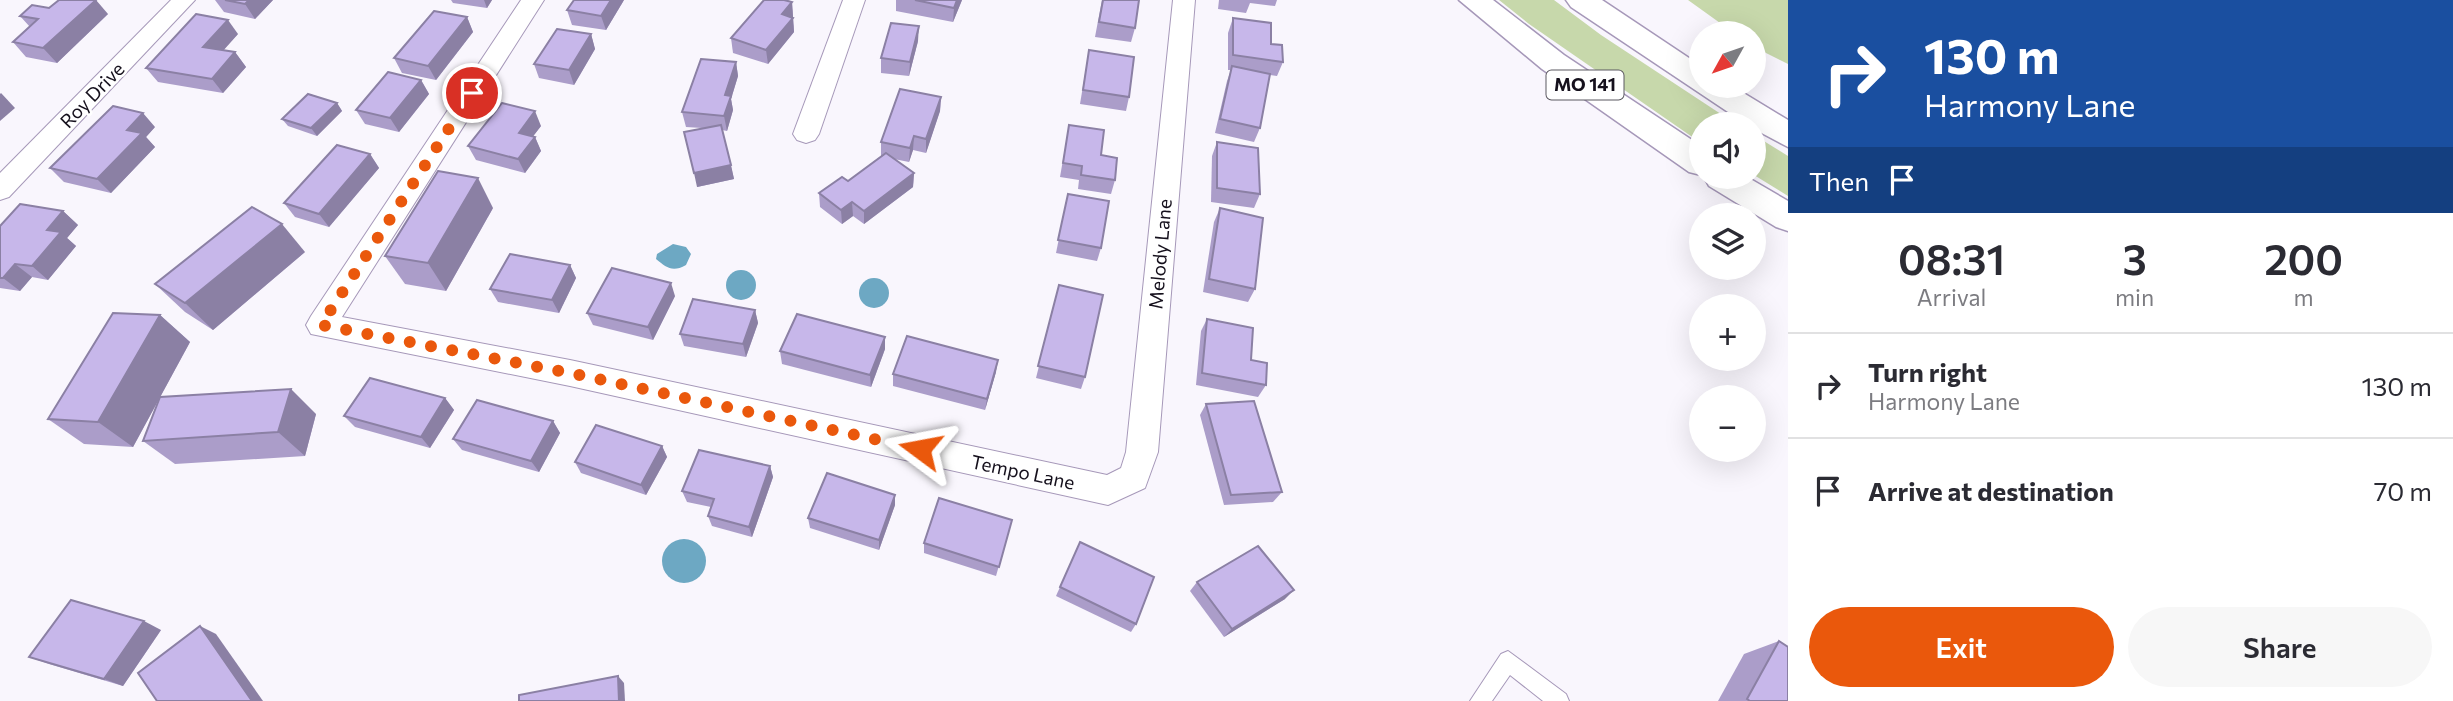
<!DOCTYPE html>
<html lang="en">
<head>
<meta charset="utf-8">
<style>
	:root { --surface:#fff; --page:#f7f7f7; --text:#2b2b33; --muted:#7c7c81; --line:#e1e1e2; --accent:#ea580c }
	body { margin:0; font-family:Commissioner,sans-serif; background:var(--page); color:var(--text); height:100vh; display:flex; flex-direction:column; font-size:26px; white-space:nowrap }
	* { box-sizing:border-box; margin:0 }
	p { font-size:23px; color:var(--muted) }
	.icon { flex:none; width:38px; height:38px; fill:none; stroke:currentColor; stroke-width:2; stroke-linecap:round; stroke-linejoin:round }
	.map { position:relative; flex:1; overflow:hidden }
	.drawer { display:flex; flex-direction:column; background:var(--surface); width:665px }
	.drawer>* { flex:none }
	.hud { background:#1a4fa0; color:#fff; overflow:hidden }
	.needle { width:46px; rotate:230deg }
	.fabs { position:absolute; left:1689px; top:21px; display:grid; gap:14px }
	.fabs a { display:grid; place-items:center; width:77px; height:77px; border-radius:50%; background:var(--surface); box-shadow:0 7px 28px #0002; font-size:35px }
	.pin { position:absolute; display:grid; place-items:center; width:60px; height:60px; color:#fff; margin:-30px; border:4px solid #fff; border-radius:50%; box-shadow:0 2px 7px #0007 }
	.me { position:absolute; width:77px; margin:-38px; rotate:283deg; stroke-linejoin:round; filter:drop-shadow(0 0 5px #0008) }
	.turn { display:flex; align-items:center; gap:24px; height:147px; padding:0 21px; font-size:32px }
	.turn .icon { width:91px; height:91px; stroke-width:2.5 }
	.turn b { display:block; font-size:49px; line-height:60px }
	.then { display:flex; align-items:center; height:66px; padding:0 21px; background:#0003; gap:14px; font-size:26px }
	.eta { display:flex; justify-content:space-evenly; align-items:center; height:119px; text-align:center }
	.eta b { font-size:42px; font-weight:600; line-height:49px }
	.cta { display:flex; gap:14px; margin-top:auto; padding:14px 21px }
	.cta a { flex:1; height:80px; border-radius:42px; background:var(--accent); color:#fff; font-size:28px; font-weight:600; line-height:80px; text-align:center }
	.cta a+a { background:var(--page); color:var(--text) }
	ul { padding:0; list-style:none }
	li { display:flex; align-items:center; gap:21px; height:105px; padding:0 21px; border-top:2px solid var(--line) }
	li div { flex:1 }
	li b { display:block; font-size:26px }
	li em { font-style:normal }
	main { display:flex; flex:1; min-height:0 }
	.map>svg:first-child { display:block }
	.green { fill:#c7d8ab }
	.water { fill:#6da8c3 }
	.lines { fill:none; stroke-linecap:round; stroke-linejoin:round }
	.service-casing { stroke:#a698b9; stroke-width:2 }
	.minor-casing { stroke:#a698b9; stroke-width:2 }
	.trunk-casing { stroke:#a698b9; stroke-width:3 }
	.service { fill:#fff; fill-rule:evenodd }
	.minor { fill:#fff; fill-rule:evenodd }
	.trunk { fill:#fff; fill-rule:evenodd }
	.wall { fill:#ab9dc9 }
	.shaded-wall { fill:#8b80a4 }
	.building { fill:#c7b7ea; stroke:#8b80a4; stroke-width:2 }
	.route { stroke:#ea580c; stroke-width:12; stroke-dasharray:0 21.6 }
	.labels { text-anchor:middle; stroke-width:5; stroke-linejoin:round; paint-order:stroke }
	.shield { fill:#fff; stroke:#5b5860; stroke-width:2 }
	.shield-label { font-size:18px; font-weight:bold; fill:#15101c }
	.street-label { font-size:19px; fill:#15101c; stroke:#fff }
</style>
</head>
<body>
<main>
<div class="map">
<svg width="1788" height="701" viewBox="0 0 1788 701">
	<rect width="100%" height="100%" fill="#f9f6fd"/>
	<g class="green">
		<polygon points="1499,0 1554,0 1601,35 1736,124 1701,124 1701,143 1529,24"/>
		<polygon points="1688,0 1788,0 1788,64 1754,47 1754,33 1734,33"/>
		<polygon points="1754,135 1788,156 1788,196 1754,175"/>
	</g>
	<g class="water">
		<path d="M673,244L686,247L691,254L686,265C672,273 666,267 656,259L657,254Z"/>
		<circle cx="741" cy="285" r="15"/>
		<circle cx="874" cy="293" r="15"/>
		<circle cx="684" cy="561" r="22"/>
	</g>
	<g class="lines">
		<defs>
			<polygon id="service" points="1508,651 1566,694 1569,701 1543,701 1510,675 1492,701 1470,701 1501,654"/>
			<g id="minor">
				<polygon points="171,0 195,0 9,197 0,200 0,173"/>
				<polygon points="521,0 544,0 342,317 570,360 1107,475 1121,468 1126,452 1173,0 1195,0 1158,452 1145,488 1108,505 570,386 311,334 306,325 311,316"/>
				<polygon points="843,0 865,0 819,134 815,140 806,143 797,140 793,134"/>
			</g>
			<g id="trunk">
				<polygon points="1459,0 1493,0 1564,55 1701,146 1701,175 1689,172 1542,69"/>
				<polygon points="1566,0 1602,0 1701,66 1701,86 1732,86 1788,120 1788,147 1754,129 1754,124 1746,124 1571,7"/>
				<polygon points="1704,177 1747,177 1788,201 1788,231 1776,227 1709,186"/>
			</g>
		</defs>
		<use href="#service" class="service-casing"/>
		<use href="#minor" class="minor-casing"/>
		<use href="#trunk" class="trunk-casing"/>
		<use href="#service" class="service"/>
		<use href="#minor" class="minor"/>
		<use href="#trunk" class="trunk"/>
	</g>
	<g class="wall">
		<polygon points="215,0 273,0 255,19 224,12"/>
		<polygon points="451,0 492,0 487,8 453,3"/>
		<polygon points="624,0 606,30 572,25 567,10"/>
		<polygon points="896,0 962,0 953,22 896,11"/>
		<polygon points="1102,0 1135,28 1131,42 1095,37"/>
		<polygon points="1219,0 1277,0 1275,6 1250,3 1246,13 1218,9"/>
		<polygon points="792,2 794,32 768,64 733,53 731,38"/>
		<polygon points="49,8 108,14 57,63 26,57 13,42 30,27 20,16"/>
		<polygon points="467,17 473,32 436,80 402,73 394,58"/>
		<polygon points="1233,18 1271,44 1283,62 1277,76 1270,75 1260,128 1254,142 1215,133 1227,81 1231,70 1228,70 1228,33"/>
		<polygon points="238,34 223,50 235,52 246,67 223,93 158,82 146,68"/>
		<polygon points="591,34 595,49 574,85 539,78 534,64"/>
		<polygon points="918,41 909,76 881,73 881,58"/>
		<polygon points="1089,50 1129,97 1126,111 1080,104"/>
		<polygon points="736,62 738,76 731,99 733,110 727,131 722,130 734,179 697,187 702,128 686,127 682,112"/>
		<polygon points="421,80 429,94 399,132 365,124 356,110"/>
		<polygon points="941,97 940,111 926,153 913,150 909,162 894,159 914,173 913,187 864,224 853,216 842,224 820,207 819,193 848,181 881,156 881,142"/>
		<polygon points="337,103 342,111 317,136 288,126 282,119"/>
		<polygon points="1069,125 1115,180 1111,194 1078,189 1079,180 1060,177"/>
		<polygon points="541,126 533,136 535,137 541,151 525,173 476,160 468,146"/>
		<polygon points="155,127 146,137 155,147 111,193 64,182 50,168"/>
		<polygon points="1217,142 1260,194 1254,208 1211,202 1212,156"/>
		<polygon points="370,154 379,168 329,227 295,217 284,203"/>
		<polygon points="1068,194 1101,248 1097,261 1056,253"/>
		<polygon points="493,208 446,291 405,284 385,256"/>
		<polygon points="1220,208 1255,289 1248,302 1203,292 1214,222"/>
		<polygon points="63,211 78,225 67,238 76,246 48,280 32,277 20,291 0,288 0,226"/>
		<polygon points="305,252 213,330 185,312 155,284"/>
		<polygon points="570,265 576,278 559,313 498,302 490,289"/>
		<polygon points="1059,285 1085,377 1081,389 1036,378"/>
		<polygon points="675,296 653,340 593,325 587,313"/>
		<polygon points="755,310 758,323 746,357 684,346 680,334"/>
		<polygon points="160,315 190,342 133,447 84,444 48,419"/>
		<polygon points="1207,319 1251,360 1266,385 1258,397 1196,385 1201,331"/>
		<polygon points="885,337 885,349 871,387 782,364 780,351"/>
		<polygon points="996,372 985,410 893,386 893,374"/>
		<polygon points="445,398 454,410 430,448 355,427 344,416"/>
		<polygon points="1206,404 1282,492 1273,502 1224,505 1200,415"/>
		<polygon points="316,414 305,456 175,464 143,441"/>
		<polygon points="553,421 560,433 539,472 462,450 453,439"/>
		<polygon points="662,446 667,457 646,495 581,473 575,462"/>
		<polygon points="770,466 773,477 752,537 712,526 708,516 711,507 687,502 682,491"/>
		<polygon points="895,495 895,505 879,550 810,528 808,518"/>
		<polygon points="1012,520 996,576 924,553 924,543"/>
		<polygon points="1080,542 1136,624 1131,632 1056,596"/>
		<polygon points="1197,582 1285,599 1224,637 1190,591"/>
		<polygon points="161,630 123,686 49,664 29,657"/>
		<polygon points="1779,641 1788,701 1718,701 1744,654"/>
	</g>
	<g class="shaded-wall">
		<polygon points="96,0 108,14 57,63 43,48"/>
		<polygon points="249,0 273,0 255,19 245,4"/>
		<polygon points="484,0 492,0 487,8"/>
		<polygon points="611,0 624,0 606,30 601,16"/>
		<polygon points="957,0 962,0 953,22 954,8"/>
		<polygon points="792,2 794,32 768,64 766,50 782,14"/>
		<polygon points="467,17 473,32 436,80 428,66"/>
		<polygon points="228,20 238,34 214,61 203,47"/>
		<polygon points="919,26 918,41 909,76 910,62"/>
		<polygon points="591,34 595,49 574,85 569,70"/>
		<polygon points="235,52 246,67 223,93 212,79"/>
		<polygon points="736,62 738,76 731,99 733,110 727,131 724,116 725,95"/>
		<polygon points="421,80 429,94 399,132 390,118"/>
		<polygon points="1,93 15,108 0,121 0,94"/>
		<polygon points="941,97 940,111 926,153 926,139"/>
		<polygon points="337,103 342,111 317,136 311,128"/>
		<polygon points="535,111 541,126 525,147 519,133"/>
		<polygon points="143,113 155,127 146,137 155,147 111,193 97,179 127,130"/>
		<polygon points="914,136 913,150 909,162 910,148"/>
		<polygon points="535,137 541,151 525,173 518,159"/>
		<polygon points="370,154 379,168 329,227 319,214"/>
		<polygon points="731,165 734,179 697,187 694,173"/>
		<polygon points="914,173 913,187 864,224 864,211"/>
		<polygon points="478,178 493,208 446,291 428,263"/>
		<polygon points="852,202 853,216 842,224 841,210"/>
		<polygon points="63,211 78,225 67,238 76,246 48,280 32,266 47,230"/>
		<polygon points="282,224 305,252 213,330 185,303"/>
		<polygon points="15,264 32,277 20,291 3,278"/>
		<polygon points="570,265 576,278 559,313 552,300"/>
		<polygon points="671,283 675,296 653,340 648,327"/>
		<polygon points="755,310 758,323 746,357 743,344"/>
		<polygon points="160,315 190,342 133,447 98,422"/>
		<polygon points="885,337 885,349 871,387 870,375"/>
		<polygon points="998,360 996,372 985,410 987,399"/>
		<polygon points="291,389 316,414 305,456 278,432"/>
		<polygon points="445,398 454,410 430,448 421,437"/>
		<polygon points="553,421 560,433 539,472 531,461"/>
		<polygon points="662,446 667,457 646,495 641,485"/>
		<polygon points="770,466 773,477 752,537 749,527"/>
		<polygon points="895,495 895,505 879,550 879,540"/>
		<polygon points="1294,590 1285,599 1224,637 1232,629"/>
		<polygon points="144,621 161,630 123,686 104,679"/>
		<polygon points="200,626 216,634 263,701 252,701"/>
		<polygon points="618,676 624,683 625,701 619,701"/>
	</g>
	<g class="building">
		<polygon points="59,0 96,0 43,48 13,42 38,19 20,16 32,5 49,8"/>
		<polygon points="225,0 249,0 245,4"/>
		<polygon points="574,0 611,0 601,16 567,10"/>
		<polygon points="764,0 784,0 792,2 782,14 793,18 766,50 731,38"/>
		<polygon points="915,0 957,0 954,8"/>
		<polygon points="1103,0 1139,0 1135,28 1099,22"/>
		<polygon points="434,11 467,17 428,66 394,58"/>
		<polygon points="196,14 228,20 203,47 235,52 212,79 146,68"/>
		<polygon points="1233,18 1271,23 1271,44 1282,45 1283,62 1233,55"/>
		<polygon points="891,23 919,26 910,62 881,58"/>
		<polygon points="557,29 591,34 569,70 534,64"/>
		<polygon points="1089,50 1134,57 1129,97 1083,90"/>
		<polygon points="701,59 736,62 725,95 731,96 724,116 682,112"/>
		<polygon points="1232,66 1270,74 1260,128 1220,119"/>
		<polygon points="388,72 421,80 390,118 356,110"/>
		<polygon points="900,89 941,97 926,139 914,136 910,148 881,142"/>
		<polygon points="308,94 337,103 311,128 282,119"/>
		<polygon points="502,103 535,111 519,133 535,137 518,159 468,146"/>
		<polygon points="113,106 143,113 127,130 142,133 97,179 50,168"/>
		<polygon points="721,125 731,165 694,173 684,132"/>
		<polygon points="1069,125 1104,130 1101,155 1117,158 1115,180 1081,175 1082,166 1063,163"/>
		<polygon points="1217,142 1258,148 1260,194 1217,188"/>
		<polygon points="337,145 370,154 319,214 284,203"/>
		<polygon points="886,153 914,173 864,211 852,202 841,210 819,193 842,177 848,181"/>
		<polygon points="438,171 478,178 428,263 385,256"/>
		<polygon points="1068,194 1109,201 1101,248 1058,240"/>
		<polygon points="20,204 63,211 47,230 61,232 32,266 15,264 3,278 0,278 0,226"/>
		<polygon points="252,207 282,224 185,303 155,284"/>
		<polygon points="1220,208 1263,218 1255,289 1209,279"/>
		<polygon points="510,254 570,265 552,300 490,289"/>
		<polygon points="612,268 671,283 648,327 587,313"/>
		<polygon points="1059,285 1103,295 1085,377 1038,366"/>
		<polygon points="693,299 755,310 743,344 680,334"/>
		<polygon points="113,313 160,315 98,422 48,419"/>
		<polygon points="797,314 885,337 870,375 780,351"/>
		<polygon points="1207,319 1253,328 1251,360 1267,363 1266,385 1202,373"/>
		<polygon points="907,336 998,360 987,399 893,374"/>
		<polygon points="370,378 445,398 421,437 344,416"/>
		<polygon points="291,389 278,432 143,441 160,397"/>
		<polygon points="477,400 553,421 531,461 453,439"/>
		<polygon points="1254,401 1282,492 1231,495 1206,404"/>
		<polygon points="596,425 662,446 641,485 575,462"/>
		<polygon points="699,450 770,466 749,527 708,516 714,499 682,491"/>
		<polygon points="827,473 895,495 879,540 808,518"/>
		<polygon points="939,498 1012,520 999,567 924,543"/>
		<polygon points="1080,542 1154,577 1136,624 1060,587"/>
		<polygon points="1258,546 1294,590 1232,629 1197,582"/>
		<polygon points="71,600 144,621 104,679 29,657"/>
		<polygon points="200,626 252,701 157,701 138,673"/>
		<polygon points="1779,641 1788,647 1788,701 1750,701 1747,699"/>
		<polygon points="618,676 619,701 519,701 519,695"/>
	</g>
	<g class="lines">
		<polyline class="route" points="472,93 321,325 570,373 920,449"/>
	</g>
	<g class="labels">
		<rect class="shield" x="1546.5" y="70.5" width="77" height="29" rx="5"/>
		<g class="shield-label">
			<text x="1585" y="91">MO 141</text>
		</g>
		<g class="street-label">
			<text transform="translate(92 95) rotate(-46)" y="7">Roy Drive</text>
			<text transform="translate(1160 254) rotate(-85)" y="7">Melody Lane</text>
			<text transform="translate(1023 472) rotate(12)" y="7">Tempo Lane</text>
		</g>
	</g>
</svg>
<div class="fabs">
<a><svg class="needle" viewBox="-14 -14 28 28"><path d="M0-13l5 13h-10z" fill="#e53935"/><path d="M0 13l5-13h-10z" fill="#7c7c81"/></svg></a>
<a><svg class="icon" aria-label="sound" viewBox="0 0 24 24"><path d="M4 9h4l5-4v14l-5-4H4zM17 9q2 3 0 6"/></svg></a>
<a><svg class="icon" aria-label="layers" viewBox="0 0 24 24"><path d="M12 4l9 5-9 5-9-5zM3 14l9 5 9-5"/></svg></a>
<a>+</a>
<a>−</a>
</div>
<div class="pin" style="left:472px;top:93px;background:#d93025"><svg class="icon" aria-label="arrive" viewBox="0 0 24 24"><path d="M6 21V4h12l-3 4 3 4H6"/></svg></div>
<svg class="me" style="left:920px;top:449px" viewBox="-20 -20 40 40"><path d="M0-17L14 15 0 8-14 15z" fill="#ea580c" stroke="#fff" stroke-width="4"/></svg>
</div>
<section class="drawer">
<div class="hud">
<div class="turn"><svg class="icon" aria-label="right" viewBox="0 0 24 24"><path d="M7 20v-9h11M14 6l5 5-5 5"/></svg><div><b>130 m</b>Harmony Lane</div></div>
<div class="then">Then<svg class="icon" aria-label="arrive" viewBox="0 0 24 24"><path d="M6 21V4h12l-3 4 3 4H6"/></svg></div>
</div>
<div class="eta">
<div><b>08:31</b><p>Arrival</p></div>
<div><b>3</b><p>min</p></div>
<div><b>200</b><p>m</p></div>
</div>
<ul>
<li><svg class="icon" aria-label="right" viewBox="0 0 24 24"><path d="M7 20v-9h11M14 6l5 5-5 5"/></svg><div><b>Turn right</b><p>Harmony Lane</p></div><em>130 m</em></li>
<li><svg class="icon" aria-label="arrive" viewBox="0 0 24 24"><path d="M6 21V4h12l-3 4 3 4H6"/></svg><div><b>Arrive at destination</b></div><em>70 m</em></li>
</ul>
<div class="cta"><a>Exit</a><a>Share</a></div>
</section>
</main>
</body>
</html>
